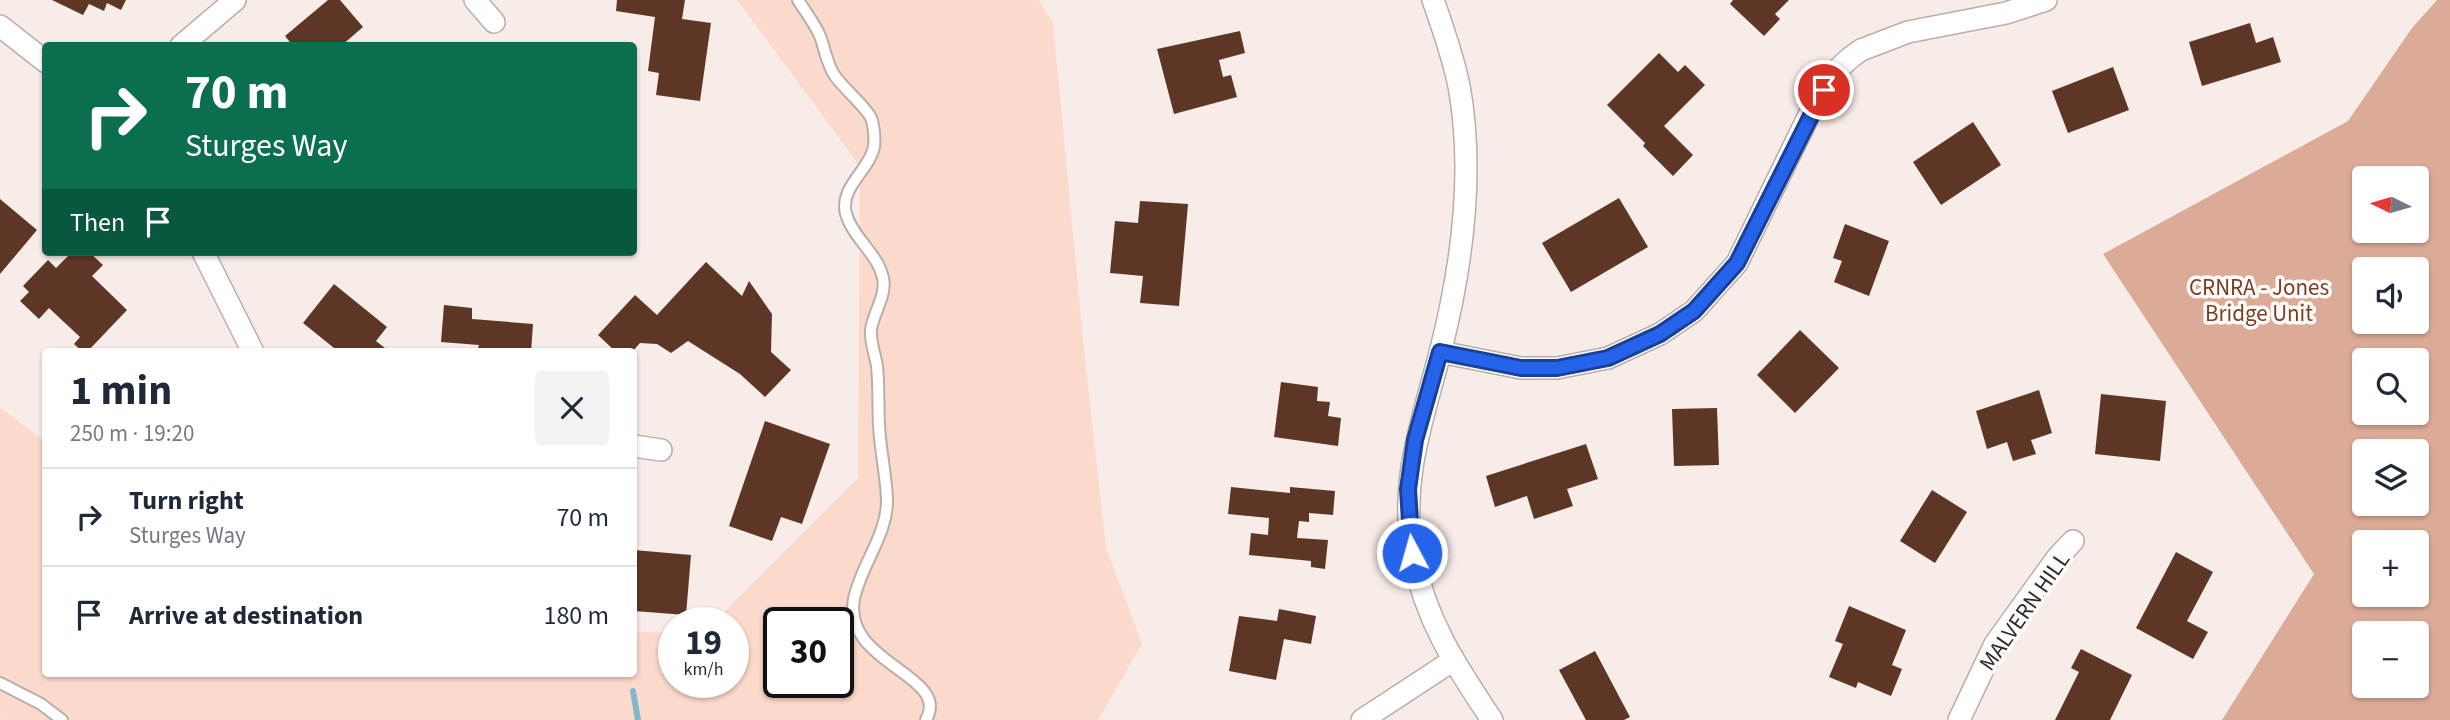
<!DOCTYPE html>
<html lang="en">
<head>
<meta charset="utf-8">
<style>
	:root { --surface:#fff; --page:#f2f2f3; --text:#1f2937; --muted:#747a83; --line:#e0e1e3 }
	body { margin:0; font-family:"Source Sans 3",sans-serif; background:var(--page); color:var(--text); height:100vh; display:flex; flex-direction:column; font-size:26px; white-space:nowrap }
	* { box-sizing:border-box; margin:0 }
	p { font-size:23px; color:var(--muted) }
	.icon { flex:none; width:38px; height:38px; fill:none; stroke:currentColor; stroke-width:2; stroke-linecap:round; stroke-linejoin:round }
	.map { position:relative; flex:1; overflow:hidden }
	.details { position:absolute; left:42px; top:348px; width:595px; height:329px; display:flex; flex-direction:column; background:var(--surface); border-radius:7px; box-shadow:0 2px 5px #0004 }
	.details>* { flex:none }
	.hud { position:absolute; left:42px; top:42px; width:595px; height:214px; border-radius:7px; box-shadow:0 2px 5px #0004; background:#0b6e4f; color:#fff; overflow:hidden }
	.needle { width:46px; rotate:275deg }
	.controls { position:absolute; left:2352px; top:166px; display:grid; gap:14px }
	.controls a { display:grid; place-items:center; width:77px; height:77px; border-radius:7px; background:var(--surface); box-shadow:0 2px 5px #0004; font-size:35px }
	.speed { position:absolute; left:658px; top:607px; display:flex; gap:14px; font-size:35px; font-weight:700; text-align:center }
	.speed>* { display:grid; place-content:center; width:91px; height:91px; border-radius:50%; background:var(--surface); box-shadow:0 2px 5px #0004; line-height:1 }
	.speed small { font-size:18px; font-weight:400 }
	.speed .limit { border:4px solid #111; border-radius:10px; background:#fff; color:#111 }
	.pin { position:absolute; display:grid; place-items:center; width:60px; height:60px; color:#fff; margin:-30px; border:4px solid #fff; border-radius:50%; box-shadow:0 2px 7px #0007 }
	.me { position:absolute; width:77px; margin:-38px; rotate:354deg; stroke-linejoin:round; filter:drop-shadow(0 0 5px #0008) }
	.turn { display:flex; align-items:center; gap:24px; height:147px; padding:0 28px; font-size:32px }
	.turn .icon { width:91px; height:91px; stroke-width:2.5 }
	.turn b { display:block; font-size:49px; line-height:60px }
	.then { display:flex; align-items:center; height:66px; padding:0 28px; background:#0003; gap:14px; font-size:26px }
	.round { display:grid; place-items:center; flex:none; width:74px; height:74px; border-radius:7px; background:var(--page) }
	.summary { display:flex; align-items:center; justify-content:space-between; height:119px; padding:0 28px }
	h1 { font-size:42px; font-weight:700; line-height:52px }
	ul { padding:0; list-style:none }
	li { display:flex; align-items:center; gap:21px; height:98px; padding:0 28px; border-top:2px solid var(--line) }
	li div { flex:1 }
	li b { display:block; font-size:26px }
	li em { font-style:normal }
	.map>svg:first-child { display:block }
	.green { fill:#fbd9cb; fill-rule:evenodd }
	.forest { fill:#dcab98; fill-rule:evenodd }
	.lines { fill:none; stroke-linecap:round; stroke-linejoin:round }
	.stream { stroke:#82b7cc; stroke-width:6 }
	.building { fill:#5e3625 }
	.service-casing { stroke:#b9aeaa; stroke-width:14 }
	.minor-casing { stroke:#b9aeaa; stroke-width:24 }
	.service { stroke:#fff; stroke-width:10 }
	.minor { stroke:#fff; stroke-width:21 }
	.route-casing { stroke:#184099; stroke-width:18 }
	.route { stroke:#2563eb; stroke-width:12 }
	.labels { text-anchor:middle; stroke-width:7; stroke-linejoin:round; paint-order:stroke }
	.park-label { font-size:23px; fill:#7b3e23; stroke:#fefcfb }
	.street-label { font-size:23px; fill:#2f2a29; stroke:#fefcfb }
</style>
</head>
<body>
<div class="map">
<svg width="2450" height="720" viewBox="0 0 2450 720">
	<rect width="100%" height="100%" fill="#f7ece8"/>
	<path class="green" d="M737,0H1039L1053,23L1084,350L1106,548L1142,644L1098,720H3L0,718V407L45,442L46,674H634V632L674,633V682H733V623H713L858,478L860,166ZM779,623H838V682H779Z"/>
	<path class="forest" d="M2437,0H2450V720H2222L2314,574L2103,254L2348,121L2412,28ZM2364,178H2417V231H2364ZM2364,270H2417V322H2364ZM2417,360V413H2364V360ZM2364,452H2417V504H2364ZM2417,542V595H2364V542ZM2364,634H2417V686H2364Z"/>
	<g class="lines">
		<polyline class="stream" points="633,691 638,720"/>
	</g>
	<g class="building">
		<polygon points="52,0 126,0 121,10 107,3 104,11 89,4 83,15"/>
		<polygon points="328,0 340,0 363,27 341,46 293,46 285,36"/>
		<polygon points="617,0 685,0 682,19 711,23 700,101 656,95 659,73 648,71 655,17 616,11"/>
		<polygon points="1733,0 1789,0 1775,14 1780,19 1764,36 1730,4"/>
		<polygon points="2250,23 2256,43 2273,37 2281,62 2202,86 2189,42"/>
		<polygon points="1240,31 1245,53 1219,60 1223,77 1231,75 1237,97 1174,114 1157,49"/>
		<polygon points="1659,53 1678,72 1685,65 1705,85 1664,126 1693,155 1673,176 1643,146 1645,143 1607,105"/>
		<polygon points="2113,67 2129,110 2068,133 2052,91"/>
		<polygon points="1973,122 2001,165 1941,205 1913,162"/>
		<polygon points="1619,198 1648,247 1571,292 1542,243"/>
		<polygon points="0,199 37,230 0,274"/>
		<polygon points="1140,201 1188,204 1179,306 1140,303 1143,276 1110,273 1115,221 1138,223"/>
		<polygon points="1845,224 1889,241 1869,296 1834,282 1842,261 1833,258"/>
		<polygon points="72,252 89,252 103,265 92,276 127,310 87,352 83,352 74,344 80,337 49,308 39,319 20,301 29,292 23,286 48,260 56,268"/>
		<polygon points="706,262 742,296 749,281 772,314 771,352 791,370 765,397 740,374 688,341 671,353 657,344 640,343 632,352 616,352 598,335 635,295 657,315"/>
		<polygon points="334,284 387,327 376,341 390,352 339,352 303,323"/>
		<polygon points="444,305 472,308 472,319 533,324 531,352 477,352 479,345 441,342"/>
		<polygon points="1800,330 1839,368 1795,413 1757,375"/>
		<polygon points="1281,382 1318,387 1317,401 1330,402 1328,416 1341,418 1338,446 1274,437"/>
		<polygon points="2039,390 2052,433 2031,440 2036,454 2013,461 2007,442 1987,449 1976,411"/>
		<polygon points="2101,394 2166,401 2160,461 2095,454"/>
		<polygon points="1717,408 1719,465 1674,466 1672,409"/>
		<polygon points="765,421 830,444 802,524 781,517 772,541 729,526"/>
		<polygon points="1586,444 1598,479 1567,489 1573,506 1534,519 1527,496 1495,507 1486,476"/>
		<polygon points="1231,487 1290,493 1290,487 1335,491 1333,515 1309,513 1309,522 1299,521 1297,538 1328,540 1325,569 1311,567 1311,561 1249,555 1251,533 1268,535 1269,518 1228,514"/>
		<polygon points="1932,490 1967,512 1935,563 1900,541"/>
		<polygon points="634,550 691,555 686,615 634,611"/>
		<polygon points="2176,552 2213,572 2187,621 2208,632 2193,659 2136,628"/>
		<polygon points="1849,606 1906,630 1892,665 1902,669 1891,696 1858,682 1856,688 1829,677 1843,644 1835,641"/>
		<polygon points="1279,609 1316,616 1311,644 1284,639 1276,680 1229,671 1239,616 1277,621"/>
		<polygon points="2081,649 2132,675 2110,720 2055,720 2079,672 2071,668"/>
		<polygon points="1595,651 1630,717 1624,720 1586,720 1559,670"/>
	</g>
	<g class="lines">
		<defs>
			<g id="service">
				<path d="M798,0C805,11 815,24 820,36C825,49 827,65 835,76C845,90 860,101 870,116C874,123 875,139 874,147C869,171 839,187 846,214C853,238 878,254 883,278C887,295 873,313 871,330C870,342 875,354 877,366C879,386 878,405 879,425C880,449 886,474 887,499C888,534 861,565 854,599C842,664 952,675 926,720"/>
				<polyline points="0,683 41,704 62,720"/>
			</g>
			<g id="minor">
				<polyline points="475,0 494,22"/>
				<path d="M1433,0C1443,28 1453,57 1459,86C1475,174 1462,267 1440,353C1422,422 1399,483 1413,555C1425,620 1456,666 1492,720"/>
				<polyline points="0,26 46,62"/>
				<polyline points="181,46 235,0"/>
				<polyline points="203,252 253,352"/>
				<polyline points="1440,352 1521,368 1557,368 1608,358 1660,334 1694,311 1737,263 1813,107 1835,72 1850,58 1861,50 1908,32 2006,13 2046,0"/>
				<polyline points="634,446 661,450"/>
				<polyline points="1362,720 1452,661"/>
				<polyline points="1959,720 1995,644 2057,558 2073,541"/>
			</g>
		</defs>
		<use href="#service" class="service-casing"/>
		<use href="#minor" class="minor-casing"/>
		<use href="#service" class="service"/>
		<use href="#minor" class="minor"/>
	</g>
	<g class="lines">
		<defs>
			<polyline id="route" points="1412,553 1408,489 1415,440 1440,352 1521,368 1557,368 1608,358 1660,334 1694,311 1737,263 1824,90"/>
		</defs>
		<use href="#route" class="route-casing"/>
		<use href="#route" class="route"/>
	</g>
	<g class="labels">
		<g class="park-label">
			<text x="2259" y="295">CRNRA - Jones<tspan x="2259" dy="26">Bridge Unit</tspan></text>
		</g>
		<g class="street-label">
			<text transform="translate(2024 611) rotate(-55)" y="8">MALVERN HILL</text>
		</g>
	</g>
</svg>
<div class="controls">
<a><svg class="needle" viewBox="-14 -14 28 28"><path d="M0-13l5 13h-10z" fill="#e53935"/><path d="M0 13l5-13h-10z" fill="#747a83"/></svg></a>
<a><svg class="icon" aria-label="sound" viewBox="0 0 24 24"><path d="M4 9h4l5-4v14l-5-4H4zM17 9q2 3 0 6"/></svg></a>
<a><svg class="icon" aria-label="search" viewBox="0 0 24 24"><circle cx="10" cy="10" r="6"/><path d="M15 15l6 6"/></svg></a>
<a><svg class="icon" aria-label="layers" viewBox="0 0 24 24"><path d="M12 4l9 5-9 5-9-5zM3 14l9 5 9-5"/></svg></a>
<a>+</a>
<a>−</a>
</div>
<div class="speed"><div>19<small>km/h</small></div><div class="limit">30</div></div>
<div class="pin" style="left:1824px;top:90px;background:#d93025"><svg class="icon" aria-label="arrive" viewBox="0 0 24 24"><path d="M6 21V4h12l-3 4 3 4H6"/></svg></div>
<svg class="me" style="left:1412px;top:553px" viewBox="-20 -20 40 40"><circle r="17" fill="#2563eb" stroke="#fff" stroke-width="3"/><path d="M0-11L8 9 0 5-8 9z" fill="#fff"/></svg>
<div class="hud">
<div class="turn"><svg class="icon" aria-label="right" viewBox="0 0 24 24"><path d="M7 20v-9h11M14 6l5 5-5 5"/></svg><div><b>70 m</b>Sturges Way</div></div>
<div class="then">Then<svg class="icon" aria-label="arrive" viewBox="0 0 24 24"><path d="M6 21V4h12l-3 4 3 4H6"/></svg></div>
</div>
<section class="details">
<div class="summary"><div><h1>1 min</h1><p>250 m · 19:20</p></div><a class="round"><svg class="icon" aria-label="close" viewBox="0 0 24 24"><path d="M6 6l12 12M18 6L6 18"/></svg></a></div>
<ul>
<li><svg class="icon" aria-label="right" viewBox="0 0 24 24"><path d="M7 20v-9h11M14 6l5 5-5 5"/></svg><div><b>Turn right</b><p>Sturges Way</p></div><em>70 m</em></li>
<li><svg class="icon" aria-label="arrive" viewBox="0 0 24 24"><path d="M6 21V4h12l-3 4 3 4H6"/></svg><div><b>Arrive at destination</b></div><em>180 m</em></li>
</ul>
</section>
</div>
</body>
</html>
